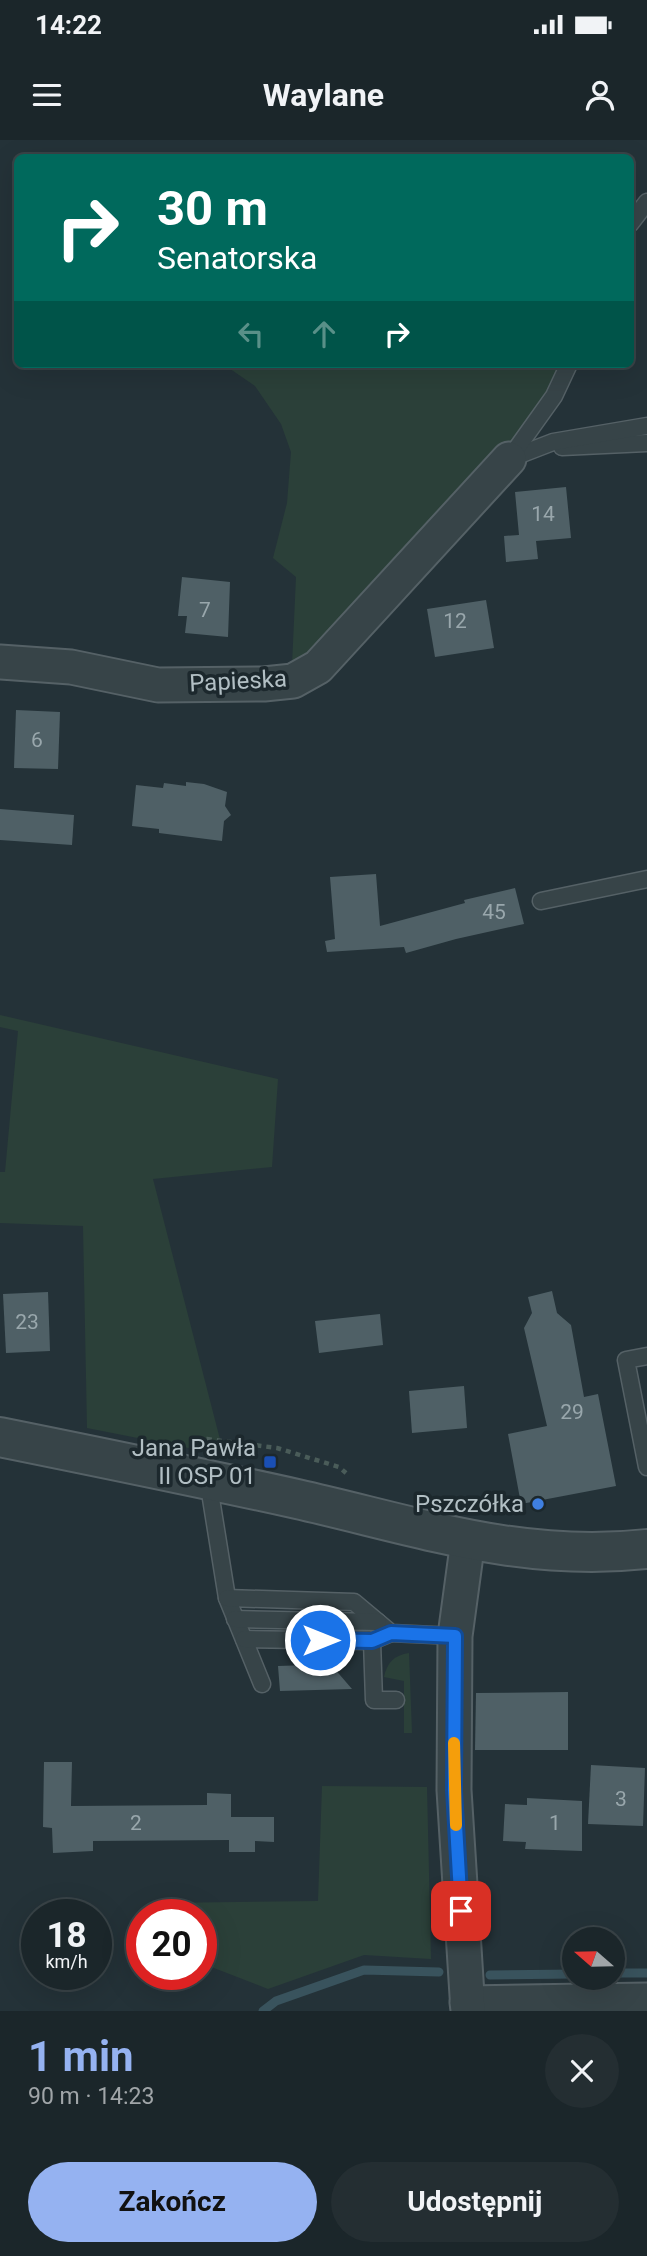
<!DOCTYPE html>
<html lang="pl">
<head>
<meta charset="utf-8">
<style>
	:root { --surface:#1b262a; --page:#242e32; --text:#f1f3f6; --muted:#a0a5a8; --line:#394347; --accent:#95b2f1 }
	body { margin:0; font-family:Roboto,sans-serif; background:var(--page); color:var(--text); height:100vh; display:flex; flex-direction:column; font-size:26px; white-space:nowrap }
	* { box-sizing:border-box; margin:0 }
	p { font-size:23px; color:var(--muted) }
	.icon { flex:none; width:38px; height:38px; fill:none; stroke:currentColor; stroke-width:2; stroke-linecap:round; stroke-linejoin:round }
	.map { position:relative; height:1871px; overflow:hidden }
	.drawer { display:flex; flex-direction:column; background:var(--surface); flex:1 }
	.drawer>* { flex:none }
	.hud { position:absolute; left:14px; top:14px; width:620px; height:214px; border-radius:10px; box-shadow:0 7px 28px #0002,0 0 0 2px var(--line); background:#00695c; color:#fff; overflow:hidden }
	.needle { width:46px; rotate:290deg }
	.buttons { position:absolute; left:562px; top:1787px; display:grid; gap:14px }
	.buttons a { display:grid; place-items:center; width:63px; height:63px; border-radius:50%; background:var(--surface); box-shadow:0 7px 28px #0002,0 0 0 2px var(--line); font-size:35px }
	.speed { position:absolute; left:21px; top:1759px; display:flex; gap:14px; font-size:35px; font-weight:700; text-align:center }
	.speed>* { display:grid; place-content:center; width:91px; height:91px; border-radius:50%; background:var(--surface); box-shadow:0 7px 28px #0002,0 0 0 2px var(--line); line-height:1 }
	.speed small { font-size:18px; font-weight:400 }
	.speed .limit { border:10px solid #d22; background:#fff; color:#111 }
	.pin { position:absolute; display:grid; place-items:center; width:60px; height:60px; color:#fff; margin:-30px; border-radius:14px; box-shadow:0 4px 10px #0006 }
	.me { position:absolute; width:77px; margin:-38px; rotate:90deg; stroke-linejoin:round; filter:drop-shadow(0 0 5px #0008) }
	.turn { display:flex; align-items:center; gap:24px; height:147px; padding:0 28px; font-size:32px }
	.turn .icon { width:91px; height:91px; stroke-width:2.5 }
	.turn b { display:block; font-size:49px; line-height:60px }
	.lanes { display:flex; align-items:center; height:66px; padding:0 28px; background:#0003; justify-content:center; gap:35px; direction:ltr }
	.lanes .off { opacity:.35 }
	.round { display:grid; place-items:center; flex:none; width:74px; height:74px; border-radius:37px; background:var(--page) }
	.head { display:flex; align-items:center; justify-content:space-between; height:119px; padding:0 28px }
	h1 { font-size:42px; font-weight:700; line-height:52px; color:var(--accent) }
	.action { display:flex; gap:14px; margin-top:auto; padding:14px 28px }
	.action a { flex:1; height:80px; border-radius:42px; background:var(--accent); color:#111; font-size:28px; font-weight:700; line-height:80px; text-align:center }
	.action a+a { background:var(--page); color:var(--text) }
	.status { display:flex; justify-content:space-between; align-items:center; height:49px; padding:0 35px; background:var(--surface); direction:ltr }
	.status svg { height:19px; fill:currentColor }
	header { display:flex; justify-content:space-between; align-items:center; height:91px; padding:0 28px; background:var(--surface); font-size:32px; font-weight:700 }
	.map>svg:first-child { display:block }
	.green { fill:#2b4039 }
	.lines { fill:none; stroke-linecap:round; stroke-linejoin:round }
	.stream { stroke:#39535d; stroke-width:9 }
	.building { fill:#4f6066 }
	.service-casing { stroke:#556166; stroke-width:19 }
	.minor-casing { stroke:#556166; stroke-width:37 }
	.tertiary-casing { stroke:#556166; stroke-width:42 }
	.path { stroke:#4a5c59; stroke-width:4.5; stroke-dasharray:5 5; stroke-linecap:butt }
	.service { stroke:#374448; stroke-width:16 }
	.minor { stroke:#374448; stroke-width:33 }
	.tertiary { stroke:#374448; stroke-width:38 }
	.route-casing { stroke:#114b97; stroke-width:18 }
	.route { stroke:#1a73e8; stroke-width:12 }
	.slow { stroke:#f59e0b; stroke-width:12 }
	.transit-dot { fill:#1a4fb4; stroke:#1c282d; stroke-width:2.5 }
	.shop-dot { fill:#3f7fe0; stroke:#1c282d; stroke-width:2.5 }
	.labels { text-anchor:middle; stroke-width:7; stroke-linejoin:round; paint-order:stroke }
	.number-label { font-size:21px; fill:#99a7ac }
	.street-label { font-size:24px; fill:#b2bfc4; stroke:#1c282d }
	.poi-label { font-size:24px; fill:#b2bfc4; stroke:#1c282d; text-anchor:end }
</style>
</head>
<body>
<div class="status"><b>14:22</b><svg viewBox="0 0 49 12"><path d="M0 12V9h3v3zM5 12V6h3v6zM10 12V3h3v9zM15 12V0h3v12zM26 1h20v11H26zM47 4h2v5h-2z"/></svg></div>
<header><svg class="icon" aria-label="menu" viewBox="0 0 24 24"><path d="M4 6h16M4 12h16M4 18h16"/></svg>Waylane<svg class="icon" aria-label="person" viewBox="0 0 24 24"><circle cx="12" cy="8" r="4"/><path d="M4 21q1-7 8-7t8 7"/></svg></header>
<div class="map">
<svg width="647" height="1871" viewBox="0 0 647 1871">
	<rect width="100%" height="100%" fill="#243238"/>
	<g class="green">
		<polygon points="223,224 565,224 558,240 505,311 317,514 292,525 296,437 273,418 287,363 291,312 281,284 255,246"/>
		<polygon points="0,875 278,939 272,1027 153,1039 224,1315 87,1288 83,1086 0,1083 0,1032 5,1032 18,891 0,887"/>
		<path d="M409,1513L412,1593H404V1541L384,1537C387,1523 394,1515 409,1513Z"/>
		<polygon points="322,1646 427,1647 431,1819 364,1815 268,1849 201,1823 201,1774 158,1774 158,1763 318,1761"/>
	</g>
	<g class="lines">
		<g class="stream">
			<polyline points="612,1833 647,1833"/>
			<polyline points="490,1835 574,1834"/>
			<polyline points="263,1871 276,1861 364,1830 439,1832"/>
		</g>
	</g>
	<g class="building">
		<polygon points="566,347 571,398 536,401 538,419 506,422 504,396 519,395 515,352"/>
		<polygon points="182,437 230,442 228,497 185,493 187,476 178,476"/>
		<polygon points="486,460 494,508 435,517 427,469"/>
		<polygon points="16,570 60,572 58,629 14,628"/>
		<polygon points="186,642 204,644 227,652 225,666 231,675 224,681 222,701 159,693 159,689 132,686 136,645 163,648 164,643 186,646"/>
		<polygon points="0,669 74,675 72,705 0,700"/>
		<polygon points="376,734 380,786 465,763 464,760 515,748 524,784 456,799 406,813 404,807 327,812 325,801 335,799 330,737"/>
		<polygon points="552,1151 557,1173 571,1185 584,1257 598,1254 616,1346 521,1364 508,1294 547,1286 524,1188 532,1173 528,1157"/>
		<polygon points="48,1152 50,1211 6,1213 3,1154"/>
		<polygon points="380,1174 383,1205 319,1213 315,1181"/>
		<polygon points="464,1246 467,1288 412,1293 409,1251"/>
		<polygon points="313,1520 327,1520 352,1549 280,1551 278,1526 308,1525"/>
		<polygon points="568,1552 568,1610 475,1610 476,1553"/>
		<polygon points="44,1622 72,1622 71,1666 207,1665 207,1653 231,1654 231,1677 274,1677 274,1702 255,1701 255,1712 229,1712 229,1700 93,1701 93,1711 53,1713 52,1688 43,1687"/>
		<polygon points="591,1625 645,1628 643,1686 588,1684"/>
		<polygon points="527,1658 582,1661 582,1711 525,1709 526,1702 503,1701 505,1664 527,1665"/>
	</g>
	<g class="lines">
		<defs>
			<g id="service">
				<polyline points="630,84 647,62"/>
				<polyline points="562,307 647,303"/>
				<polyline points="509,319 553,302 647,286"/>
				<polyline points="509,319 554,256 569,224"/>
				<polyline points="541,761 647,739"/>
				<polyline points="647,1216 626,1220 647,1327"/>
				<polyline points="208,1340 227,1458 262,1544"/>
				<polyline points="227,1458 354,1462 391,1493 455,1496"/>
				<polyline points="235,1479 378,1482"/>
				<polyline points="244,1499 372,1501 391,1493"/>
				<polyline points="372,1501 374,1560 396,1560"/>
			</g>
			<g id="minor">
				<polyline points="0,522 71,527 158,545 264,544 293,541 318,527 509,319"/>
				<polyline points="467,1863 647,1860"/>
				<polyline points="468,1871 454,1650 455,1496 468,1400"/>
			</g>
			<path id="tertiary" d="M0,1297C99,1317 198,1337 297,1359C417,1386 521,1423 647,1409"/>
		</defs>
		<use href="#service" class="service-casing"/>
		<use href="#minor" class="minor-casing"/>
		<use href="#tertiary" class="tertiary-casing"/>
		<polyline class="path" points="197,1301 207,1299 277,1308 339,1327 346,1333"/>
		<use href="#service" class="service"/>
		<use href="#minor" class="minor"/>
		<use href="#tertiary" class="tertiary"/>
	</g>
	<g class="lines">
		<defs>
			<polyline id="route" points="320,1500 372,1501 391,1493 455,1496 454,1650 461,1771"/>
		</defs>
		<use href="#route" class="route-casing"/>
		<use href="#route" class="route"/>
		<polyline class="slow" points="454,1603 456,1685"/>
	</g>
	<rect class="transit-dot" x="263" y="1315" width="14" height="14" rx="3.5"/>
	<circle class="shop-dot" cx="538" cy="1364" r="7"/>
	<g class="labels">
		<g class="number-label">
			<text x="543" y="381">14</text>
			<text x="205" y="477">7</text>
			<text x="455" y="488">12</text>
			<text x="37" y="607">6</text>
			<text x="494" y="779">45</text>
			<text x="27" y="1189">23</text>
			<text x="572" y="1279">29</text>
			<text x="621" y="1666">3</text>
			<text x="136" y="1690">2</text>
			<text x="555" y="1690">1</text>
		</g>
		<g class="street-label">
			<text transform="translate(238 541) rotate(-3)" y="8">Papieska</text>
		</g>
		<g class="poi-label">
			<text x="256" y="1316">Jana Pawła<tspan x="256" dy="28">II OSP 01</tspan></text>
			<text x="524" y="1372">Pszczółka</text>
		</g>
	</g>
</svg>
<div class="buttons">
<a><svg class="needle" viewBox="-14 -14 28 28"><path d="M0-13l5 13h-10z" fill="#e53935"/><path d="M0 13l5-13h-10z" fill="#a0a5a8"/></svg></a>
</div>
<div class="speed"><div>18<small>km/h</small></div><div class="limit">20</div></div>
<div class="pin" style="left:461px;top:1771px;background:#d93025"><svg class="icon" aria-label="arrive" viewBox="0 0 24 24"><path d="M6 21V4h12l-3 4 3 4H6"/></svg></div>
<svg class="me" style="left:320px;top:1500px" viewBox="-20 -20 40 40"><circle r="17" fill="#1a73e8" stroke="#fff" stroke-width="3"/><path d="M0-11L8 9 0 5-8 9z" fill="#fff"/></svg>
<div class="hud">
<div class="turn"><svg class="icon" aria-label="right" viewBox="0 0 24 24"><path d="M7 20v-9h11M14 6l5 5-5 5"/></svg><div><b>30 m</b>Senatorska</div></div>
<div class="lanes"><svg class="icon off" aria-label="left" viewBox="0 0 24 24"><path d="M17 20v-9H6M10 6l-5 5 5 5"/></svg><svg class="icon off" aria-label="ahead" viewBox="0 0 24 24"><path d="M12 20V5M6 11l6-6 6 6"/></svg><svg class="icon" aria-label="right" viewBox="0 0 24 24"><path d="M7 20v-9h11M14 6l5 5-5 5"/></svg></div>
</div>
</div>
<section class="drawer">
<div class="head"><div><h1>1 min</h1><p>90 m · 14:23</p></div><a class="round"><svg class="icon" aria-label="close" viewBox="0 0 24 24"><path d="M6 6l12 12M18 6L6 18"/></svg></a></div>
<div class="action"><a>Zakończ</a><a>Udostępnij</a></div>
</section>
</body>
</html>
